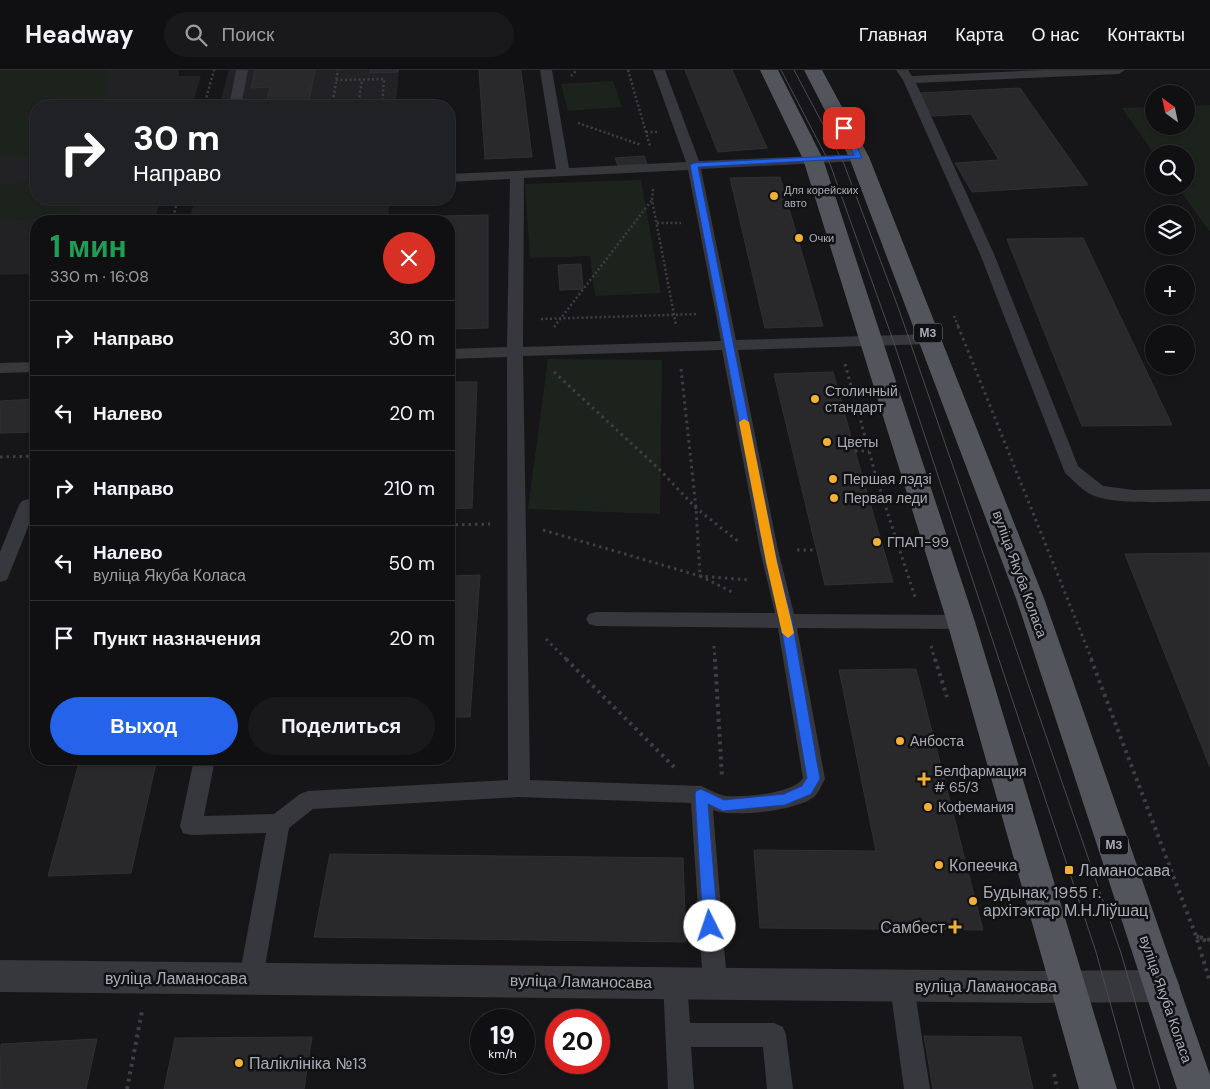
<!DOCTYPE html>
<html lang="ru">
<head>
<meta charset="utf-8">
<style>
	:root { --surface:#101012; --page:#19191b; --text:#f1f3f6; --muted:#9c9d9f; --line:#303032; --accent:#2563eb }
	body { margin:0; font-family:"DM Sans",sans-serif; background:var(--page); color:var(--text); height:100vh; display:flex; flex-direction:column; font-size:19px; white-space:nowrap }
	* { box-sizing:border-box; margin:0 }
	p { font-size:16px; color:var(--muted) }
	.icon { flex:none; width:28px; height:28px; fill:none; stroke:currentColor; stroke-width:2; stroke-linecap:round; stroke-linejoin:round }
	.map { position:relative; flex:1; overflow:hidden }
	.details { position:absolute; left:30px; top:145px; width:425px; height:550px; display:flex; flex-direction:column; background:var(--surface); border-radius:20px; box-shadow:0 1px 4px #0004,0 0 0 1px var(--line) }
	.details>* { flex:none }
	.banner { position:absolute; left:30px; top:30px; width:425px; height:105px; border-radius:20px; box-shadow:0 1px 4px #0004,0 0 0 1px var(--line); background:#202124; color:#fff; overflow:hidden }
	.needle { width:32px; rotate:327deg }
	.controls { position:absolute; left:1145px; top:15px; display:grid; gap:10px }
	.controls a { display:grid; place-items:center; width:50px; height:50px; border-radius:50%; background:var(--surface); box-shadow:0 1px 4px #0004,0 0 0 1px var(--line); font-size:25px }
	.speed { position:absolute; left:470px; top:939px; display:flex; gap:10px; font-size:25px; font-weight:700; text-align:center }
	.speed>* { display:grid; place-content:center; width:65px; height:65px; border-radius:50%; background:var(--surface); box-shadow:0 1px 4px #0004,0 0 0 1px var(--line); line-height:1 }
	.speed small { font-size:12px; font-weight:400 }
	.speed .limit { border:8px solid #d22; background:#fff; color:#111 }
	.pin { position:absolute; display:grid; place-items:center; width:42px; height:42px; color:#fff; margin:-21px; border-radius:10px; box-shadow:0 2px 8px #0006 }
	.me { position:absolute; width:55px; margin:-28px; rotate:356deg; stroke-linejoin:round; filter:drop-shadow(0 0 4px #0008) }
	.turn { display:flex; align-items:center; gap:18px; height:105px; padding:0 20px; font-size:22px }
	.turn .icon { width:65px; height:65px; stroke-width:2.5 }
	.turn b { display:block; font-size:35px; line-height:42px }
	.round { display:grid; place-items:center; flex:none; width:52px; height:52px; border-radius:26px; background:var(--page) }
	.headline { display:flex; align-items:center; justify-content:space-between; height:85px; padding:0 20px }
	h1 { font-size:30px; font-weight:700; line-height:38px; color:#1e9e55 }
	.primary-button { display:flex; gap:10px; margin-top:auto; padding:10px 20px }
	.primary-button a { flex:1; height:58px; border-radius:30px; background:var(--accent); color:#fff; font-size:20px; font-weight:700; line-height:58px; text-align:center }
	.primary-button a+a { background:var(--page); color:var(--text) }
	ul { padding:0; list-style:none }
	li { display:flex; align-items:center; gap:15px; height:75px; padding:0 20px; border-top:1px solid var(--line) }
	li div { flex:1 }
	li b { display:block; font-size:19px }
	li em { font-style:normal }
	header { display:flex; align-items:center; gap:30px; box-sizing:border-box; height:70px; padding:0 25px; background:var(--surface); border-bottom:1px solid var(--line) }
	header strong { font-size:24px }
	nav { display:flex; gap:28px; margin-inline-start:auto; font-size:18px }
	.search { width:350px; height:45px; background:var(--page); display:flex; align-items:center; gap:12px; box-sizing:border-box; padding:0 18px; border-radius:28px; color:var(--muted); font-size:19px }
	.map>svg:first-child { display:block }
	.built { fill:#222225 }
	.green { fill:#1c231d }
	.building { fill:#29292c; stroke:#303034 }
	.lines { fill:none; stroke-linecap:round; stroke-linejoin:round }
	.path-far2 { stroke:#3d3f44; stroke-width:2.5; stroke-dasharray:2 2.5; stroke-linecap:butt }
	.path-far1 { stroke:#3d3f44; stroke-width:3; stroke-dasharray:2.5 4; stroke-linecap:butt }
	.path { stroke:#3d3f44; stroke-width:4; stroke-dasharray:3 4.5; stroke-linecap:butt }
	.lane { fill:#37383d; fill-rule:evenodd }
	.street { fill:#37383d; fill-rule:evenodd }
	.primary { fill:#53555c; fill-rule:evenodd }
	.tram { stroke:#4a4c52; stroke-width:1 }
	.route { fill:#2563eb; stroke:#184099 }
	.slow { fill:#f59e0b }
	.poi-dot { fill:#f2b134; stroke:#111113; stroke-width:2 }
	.labels { text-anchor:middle; stroke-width:5; stroke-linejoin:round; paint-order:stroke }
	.far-poi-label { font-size:11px; fill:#a8adb8; stroke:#111113; text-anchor:start }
	.shield { fill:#111113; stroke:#7b7e86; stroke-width:1 }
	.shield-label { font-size:12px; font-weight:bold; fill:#a8adb8 }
	.poi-label { font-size:14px; fill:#a8adb8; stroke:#111113; text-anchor:start }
	.street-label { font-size:14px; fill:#a8adb8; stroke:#111113 }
	.near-poi-label { font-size:16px; fill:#a8adb8; stroke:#111113; text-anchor:start }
	.near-street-label { font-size:16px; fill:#a8adb8; stroke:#111113 }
</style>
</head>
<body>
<header>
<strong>Headway</strong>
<div class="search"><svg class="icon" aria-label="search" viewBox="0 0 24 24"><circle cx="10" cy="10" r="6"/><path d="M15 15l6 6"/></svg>Поиск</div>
<nav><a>Главная</a><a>Карта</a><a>О нас</a><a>Контакты</a></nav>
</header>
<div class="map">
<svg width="1210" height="1019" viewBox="0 0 1210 1019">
	<rect width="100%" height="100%" fill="#161618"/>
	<g class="built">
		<polygon points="0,0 179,0 179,6 201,6 192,36 36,36 36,129 161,129 154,151 36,151 36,204 0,205"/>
		<polygon points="229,0 399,0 396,36 219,36"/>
		<polygon points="195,129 390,129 388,151 189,151"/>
	</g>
	<g class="green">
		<polygon points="0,0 108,0 103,36 36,36 36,87 13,88 0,85"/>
		<polygon points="613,11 622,37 568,41 561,14"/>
		<polygon points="1210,35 1210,162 1177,116 1186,116 1186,84 1154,84 1122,38 1154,37 1154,56 1186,56 1186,36"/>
		<polygon points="641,110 661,223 595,226 590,186 530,188 525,114"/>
		<polygon points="36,112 36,129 82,129 78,146 0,151 0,114"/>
		<polygon points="548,289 662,290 660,444 528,439"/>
	</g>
	<g class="building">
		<polygon points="255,0 315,0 308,36 266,36 270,17 251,18"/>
		<polygon points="370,0 399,0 398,2 370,3"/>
		<polygon points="479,0 521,0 532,87 485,89"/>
		<polygon points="685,0 732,0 767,78 718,82"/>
		<polygon points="1020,18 1088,115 972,122 955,93 999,90 971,44 932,46 919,23"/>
		<polygon points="644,86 647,94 618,96 615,88"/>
		<polygon points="780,107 823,256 765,258 730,108"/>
		<polygon points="488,145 488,258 449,259 449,151 439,151 439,146"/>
		<polygon points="1083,168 1172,355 1082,356 1007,169"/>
		<polygon points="581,194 583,219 560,220 558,195"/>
		<polygon points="833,302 855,381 893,512 825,515 774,304"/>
		<polygon points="449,312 477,312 472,438 449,439"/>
		<polygon points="36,329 36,362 0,363 0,331"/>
		<polygon points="1210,483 1210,697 1125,484"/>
		<polygon points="480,505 470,647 449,647 449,506"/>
		<polygon points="916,599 983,860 760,858 754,780 876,781 839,600"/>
		<polygon points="80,689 157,689 131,803 48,806"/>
		<polygon points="330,784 683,788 686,872 314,867"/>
		<polygon points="924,966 1021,967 1033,1019 933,1019"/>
		<polygon points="312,967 304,1019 164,1019 175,968"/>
		<polygon points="97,969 86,1019 0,1019 1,974"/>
	</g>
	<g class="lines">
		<g class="path-far2">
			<polyline points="628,0 650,76"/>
			<polyline points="571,6 577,0"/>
			<polyline points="336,10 384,9 382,36"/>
			<polyline points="204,36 214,0"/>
			<polyline points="332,36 338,0"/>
			<polyline points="358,36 362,10"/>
			<polyline points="578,53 641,75"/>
			<polyline points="646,62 658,62"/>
			<polyline points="653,119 652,130 676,255"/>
			<polyline points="172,151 178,129"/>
			<polyline points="657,153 681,153"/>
			<polyline points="954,246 959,258"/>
			<polyline points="541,249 698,244"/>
			<polyline points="554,257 652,130"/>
		</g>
		<g class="path-far1">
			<polyline points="958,256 1092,590"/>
			<polyline points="845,294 877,410 915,527"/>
			<polyline points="681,299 696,438 700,506 734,523"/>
			<polyline points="554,302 658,398 696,438 739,472"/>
			<polyline points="840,326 853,326"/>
			<polyline points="855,381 869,381"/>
			<polyline points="0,387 36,386"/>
			<polyline points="864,410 877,410"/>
			<polyline points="449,455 490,454"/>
			<polyline points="543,460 700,506 750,510"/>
			<polyline points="797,480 816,480"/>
			<polyline points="546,569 567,590"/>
			<polyline points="714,576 715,590"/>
			<polyline points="931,576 935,590"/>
		</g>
		<g class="path">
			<polyline points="566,589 674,697"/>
			<polyline points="715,589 722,707"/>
			<polyline points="935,589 947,627"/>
			<polyline points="1091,589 1196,866 1210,912"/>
			<polyline points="1210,870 1196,866 1210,873"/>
			<polyline points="1054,1004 1057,1019"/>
			<polyline points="127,1019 142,941"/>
		</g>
		<g class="lane">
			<polygon points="236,0 248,0 241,36 229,36"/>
			<path d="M540,0H552L569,98L686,92L653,0H665L699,91L864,84L866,87L864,90L859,91L701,99L736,270L931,264L939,269L931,274L738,280L778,480L794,544L961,545L968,547L971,552L968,557L961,559L797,558L825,709C822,714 819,722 815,726C799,741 732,748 713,740L727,913L724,921L715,924L706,921L703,913L691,733L519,727L313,739L289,758L263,908L260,916L251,919L242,916L239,908L266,763L191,765L183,763L180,756L194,689H215L204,746L274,744L300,724L308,721L508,710L507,287L449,289V279L507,277L510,109L449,112V104L556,99ZM688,100L721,271L523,277L524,108ZM722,280L760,480L775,543L596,542L589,544L586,549L589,554L596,556L778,558L803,708C793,724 745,727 726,726C718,725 709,719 701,716L530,710L523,286Z"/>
			<path d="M896,0H908L912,6L1044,0H1125L1119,4L916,13L994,184L1078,396L1103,416L1134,420L1210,419V431C1182,431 1116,436 1092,425C1083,421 1073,410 1065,403L980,184L903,10Z"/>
			<polygon points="36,292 36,302 0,303 0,293"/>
			<polygon points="28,429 34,431 36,437 9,505 7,510 0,512 0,482 19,435 22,431"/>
			<polygon points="675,901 684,904 687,912 690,953 774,953 783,957 786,965 793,1019 767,1019 763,977 691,977 694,1019 668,1019 663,912 666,904"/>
			<polygon points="902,905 911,908 914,916 930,1019 904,1019 890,916 893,908"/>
		</g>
		<polygon class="street" points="0,890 1031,901 1162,900 1175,904 1180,916 1175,928 1162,932 1031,933 0,922"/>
		<g class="primary">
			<polygon points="760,0 778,0 823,89 975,552 1117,1019 1079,1019 947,552 803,89"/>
			<polygon points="804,0 822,0 869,87 1045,531 1210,1005 1210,1019 1177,1019 1017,531 849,87"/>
		</g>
		<g class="tram">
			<polyline points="781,0 830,94 893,270 1096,882 1134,1019"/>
			<polyline points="794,0 844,94 898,237 1121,883 1160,1019"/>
		</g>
	</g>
	<polygon class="route" points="844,55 848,58 862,88 698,97 777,492 792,550 820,709 811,724 785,735 723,741 708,734 718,856 716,861 710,863 705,861 703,856 695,724 696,721 701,719 724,730 784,724 802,716 807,708 780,550 766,492 690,95 694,93 854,85 840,58"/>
	<polygon class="slow" points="744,349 749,352 777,492 794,563 788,568 782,563 766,492 739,352"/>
	<g class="poi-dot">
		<circle cx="774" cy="126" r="5"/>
		<circle cx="799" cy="168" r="5"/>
		<circle cx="815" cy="329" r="5"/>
		<circle cx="827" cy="372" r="5"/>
		<circle cx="833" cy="409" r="5"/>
		<circle cx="834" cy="428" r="5"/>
		<circle cx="877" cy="472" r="5"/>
		<circle cx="900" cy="671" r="5"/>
		<path d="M921.5 701.5h5v5h5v5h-5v5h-5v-5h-5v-5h5z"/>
		<circle cx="928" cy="737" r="5"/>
		<circle cx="939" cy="795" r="5"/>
		<rect x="1064" y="795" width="10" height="10" rx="2.5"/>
		<circle cx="973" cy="831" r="5"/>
		<path d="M952.5 849.5h5v5h5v5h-5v5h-5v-5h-5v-5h5z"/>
		<circle cx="239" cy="993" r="5"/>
	</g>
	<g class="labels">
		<g class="far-poi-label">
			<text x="784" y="124">Для корейских<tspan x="784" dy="13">авто</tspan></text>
			<text x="809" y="172">Очки</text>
		</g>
		<g class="shield">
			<rect x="914" y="253.5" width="28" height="19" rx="4"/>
			<rect x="1100" y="765.5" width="28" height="19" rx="4"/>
		</g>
		<g class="shield-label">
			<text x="928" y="267">М3</text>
			<text x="1114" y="779">М3</text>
		</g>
		<g class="poi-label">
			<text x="825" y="326">Столичный<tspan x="825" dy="16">стандарт</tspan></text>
			<text x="837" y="377">Цветы</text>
			<text x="843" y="414">Першая лэдзі</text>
			<text x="844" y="433">Первая леди</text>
			<text x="887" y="477">ГПАП-99</text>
			<text x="910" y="676">Анбоста</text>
			<text x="934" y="706">Белфармация<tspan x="934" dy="16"># 65/3</tspan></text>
			<text x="938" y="742">Кофемания</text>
		</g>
		<g class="street-label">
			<text transform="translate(1020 504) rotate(70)" y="5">вуліца Якуба Коласа</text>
			<text transform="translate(1166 929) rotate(71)" y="5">вуліца Якуба Коласа</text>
		</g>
		<g class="near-poi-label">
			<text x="949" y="801">Копеечка</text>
			<text x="1079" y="806">Ламаносава</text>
			<text x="983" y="828">Будынак, 1955 г.<tspan x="983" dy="18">архітэктар М.Н.Ліўшац</tspan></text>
			<text x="945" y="863" text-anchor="end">Самбест</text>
			<text x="249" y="999">Паліклініка №13</text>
		</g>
		<g class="near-street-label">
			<text x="176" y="914">вуліца Ламаносава</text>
			<text transform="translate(581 911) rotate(1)" y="6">вуліца Ламаносава</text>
			<text x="986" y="922">вуліца Ламаносава</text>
		</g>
	</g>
</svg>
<div class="controls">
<a><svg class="needle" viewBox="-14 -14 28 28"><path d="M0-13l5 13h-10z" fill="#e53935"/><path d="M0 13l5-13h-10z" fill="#9c9d9f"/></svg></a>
<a><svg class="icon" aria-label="search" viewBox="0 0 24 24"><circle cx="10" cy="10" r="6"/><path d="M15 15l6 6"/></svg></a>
<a><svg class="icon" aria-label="layers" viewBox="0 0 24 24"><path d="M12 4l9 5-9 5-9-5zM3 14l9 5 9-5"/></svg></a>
<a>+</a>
<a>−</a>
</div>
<div class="speed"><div>19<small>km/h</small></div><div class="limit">20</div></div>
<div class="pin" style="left:844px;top:58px;background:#d93025"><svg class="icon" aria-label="arrive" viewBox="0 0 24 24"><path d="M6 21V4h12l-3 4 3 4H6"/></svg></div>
<svg class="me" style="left:710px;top:856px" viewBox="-20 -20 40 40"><circle r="19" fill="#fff"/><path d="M0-13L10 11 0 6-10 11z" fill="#2563eb"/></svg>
<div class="banner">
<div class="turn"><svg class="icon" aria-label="right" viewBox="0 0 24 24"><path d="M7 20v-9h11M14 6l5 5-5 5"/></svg><div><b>30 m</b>Направо</div></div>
</div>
<section class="details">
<div class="headline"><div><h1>1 мин</h1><p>330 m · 16:08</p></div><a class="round" style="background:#d93025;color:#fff"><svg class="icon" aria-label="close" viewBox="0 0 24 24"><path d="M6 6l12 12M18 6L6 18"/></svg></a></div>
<ul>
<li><svg class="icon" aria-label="right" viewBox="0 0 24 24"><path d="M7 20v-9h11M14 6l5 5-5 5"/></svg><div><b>Направо</b></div><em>30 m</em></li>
<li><svg class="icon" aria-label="left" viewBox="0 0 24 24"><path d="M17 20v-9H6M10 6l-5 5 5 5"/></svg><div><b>Налево</b></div><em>20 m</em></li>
<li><svg class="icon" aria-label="right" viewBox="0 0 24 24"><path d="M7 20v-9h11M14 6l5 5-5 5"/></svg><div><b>Направо</b></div><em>210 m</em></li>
<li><svg class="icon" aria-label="left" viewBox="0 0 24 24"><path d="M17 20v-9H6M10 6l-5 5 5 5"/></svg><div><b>Налево</b><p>вуліца Якуба Коласа</p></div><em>50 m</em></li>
<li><svg class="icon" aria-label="arrive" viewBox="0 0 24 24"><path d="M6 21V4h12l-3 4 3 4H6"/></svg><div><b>Пункт назначения</b></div><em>20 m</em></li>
</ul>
<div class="primary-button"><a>Выход</a><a>Поделиться</a></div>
</section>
</div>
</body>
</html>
